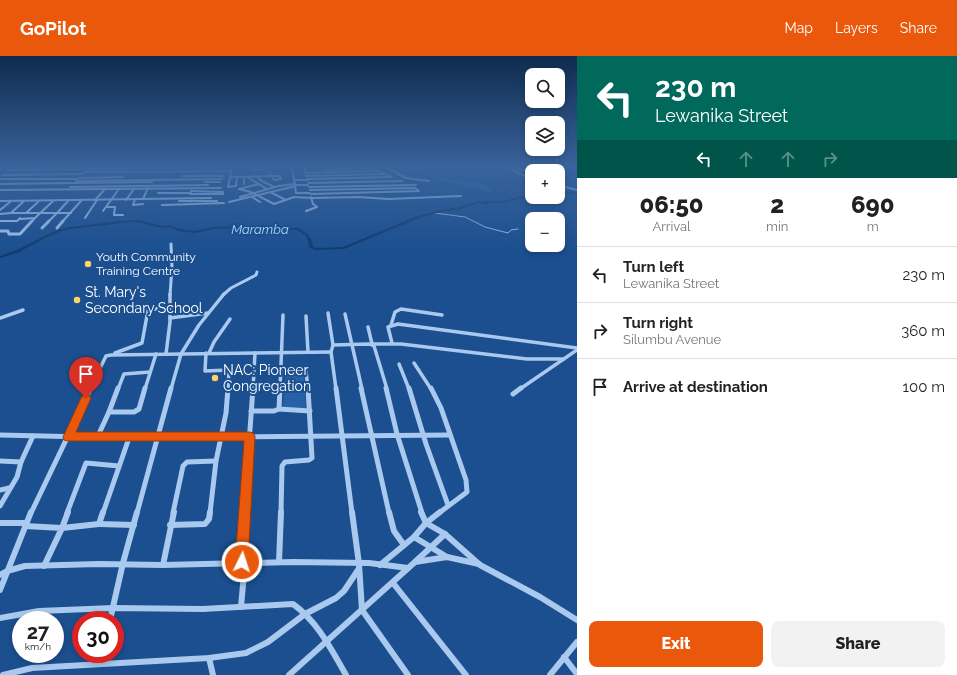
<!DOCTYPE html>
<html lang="en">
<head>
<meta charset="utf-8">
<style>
	:root { --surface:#fff; --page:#f2f2f2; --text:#222; --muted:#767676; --line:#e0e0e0; --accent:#ea580c }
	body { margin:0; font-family:Raleway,sans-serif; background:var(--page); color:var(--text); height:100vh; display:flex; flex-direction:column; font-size:15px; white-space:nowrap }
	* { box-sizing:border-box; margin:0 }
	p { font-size:13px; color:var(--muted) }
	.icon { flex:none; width:22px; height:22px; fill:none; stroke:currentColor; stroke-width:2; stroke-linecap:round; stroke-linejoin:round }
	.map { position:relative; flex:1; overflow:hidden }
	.panel { display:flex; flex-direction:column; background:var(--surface); width:380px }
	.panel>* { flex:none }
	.banner { background:#00695c; color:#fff; overflow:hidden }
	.fabs { position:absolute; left:525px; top:12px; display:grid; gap:8px }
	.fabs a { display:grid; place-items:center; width:40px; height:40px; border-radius:8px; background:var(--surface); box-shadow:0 2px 6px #0003; font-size:20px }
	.speed { position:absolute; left:12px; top:555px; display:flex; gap:8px; font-size:20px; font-weight:700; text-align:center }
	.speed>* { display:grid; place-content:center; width:52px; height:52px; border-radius:50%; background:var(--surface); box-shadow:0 2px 6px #0003; line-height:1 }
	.speed small { font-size:10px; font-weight:400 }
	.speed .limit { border:6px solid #d22; background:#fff; color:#111 }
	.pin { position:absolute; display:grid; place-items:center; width:34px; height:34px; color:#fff; margin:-41px -17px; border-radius:50% 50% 50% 0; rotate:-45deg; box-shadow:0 0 4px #0007 }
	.pin .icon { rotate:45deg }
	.me { position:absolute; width:44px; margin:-22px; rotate:4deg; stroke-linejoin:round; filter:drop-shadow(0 0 3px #0008) }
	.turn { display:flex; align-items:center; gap:14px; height:84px; padding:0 12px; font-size:18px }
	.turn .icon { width:52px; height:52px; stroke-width:2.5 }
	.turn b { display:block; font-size:28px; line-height:34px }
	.lanes { display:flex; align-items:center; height:38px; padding:0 12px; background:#0003; justify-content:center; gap:20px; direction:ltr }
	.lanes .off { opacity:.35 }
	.eta { display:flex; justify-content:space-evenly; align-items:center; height:68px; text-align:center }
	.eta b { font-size:24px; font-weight:800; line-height:28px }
	.action { display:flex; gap:8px; margin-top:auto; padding:8px 12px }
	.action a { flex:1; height:46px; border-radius:8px; background:var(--accent); color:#fff; font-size:16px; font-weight:800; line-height:46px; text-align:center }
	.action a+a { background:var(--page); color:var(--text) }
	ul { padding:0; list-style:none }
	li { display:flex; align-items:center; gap:12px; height:56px; padding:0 12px; border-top:1px solid var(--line) }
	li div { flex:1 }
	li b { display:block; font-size:15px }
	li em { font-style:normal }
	header { display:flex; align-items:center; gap:24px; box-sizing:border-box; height:56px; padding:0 20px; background:var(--accent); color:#fff }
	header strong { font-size:19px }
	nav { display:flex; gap:22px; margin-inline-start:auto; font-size:14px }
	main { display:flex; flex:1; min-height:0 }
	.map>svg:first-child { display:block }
	.green { fill:#2461a8 }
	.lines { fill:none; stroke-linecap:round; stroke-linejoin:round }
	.stream { stroke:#9cc4f0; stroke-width:1 }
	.river { fill:#123a6d; fill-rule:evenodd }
	.minor-far4 { stroke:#a9c9ee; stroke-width:2 }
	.minor-far3 { stroke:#a9c9ee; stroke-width:3 }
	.minor-far2 { stroke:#a9c9ee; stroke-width:3.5 }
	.minor-far1 { stroke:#a9c9ee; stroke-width:5 }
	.minor { stroke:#a9c9ee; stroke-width:6 }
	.route { fill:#ea580c; stroke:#983908 }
	.poi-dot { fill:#ffd166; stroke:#1b4f8f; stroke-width:1.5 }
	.labels { text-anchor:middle; stroke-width:4; stroke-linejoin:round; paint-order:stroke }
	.far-poi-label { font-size:12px; fill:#fff; stroke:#1b4f8f; text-anchor:start }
	.far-water-label { font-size:13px; font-style:italic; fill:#b5d3f5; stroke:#1b4f8f }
	.poi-label { font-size:14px; fill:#fff; stroke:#1b4f8f; text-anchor:start }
</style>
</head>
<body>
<header>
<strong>GoPilot</strong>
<nav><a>Map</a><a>Layers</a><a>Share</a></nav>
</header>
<main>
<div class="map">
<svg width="577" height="619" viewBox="0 0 577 619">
	<rect width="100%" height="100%" fill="#1b4f8f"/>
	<g class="green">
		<path d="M401,111H463L457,113L477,122L455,120L445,122C452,126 457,125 464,125C474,124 485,129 493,134L492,136L441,125Z"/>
		<polygon points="286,318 304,318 306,353 283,351"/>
	</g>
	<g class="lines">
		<polyline class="stream" points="435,157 465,161 485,171 508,177 511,174 518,173"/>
		<g class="river">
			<rect x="558" y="136" width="19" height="2"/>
			<path d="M532,138V140L502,147H488L489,148L488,149L479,147L461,153L440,156L417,163L344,193L315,194L309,191L308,185L306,180L297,174L237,172L214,173L195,177L178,175L171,171L162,172L142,167L130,166L71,173L62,175L45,182L19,196L10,199L0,202V200L17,194L43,181L60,173L71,171L121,165L138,164L162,170L171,169L179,173L195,175L214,171L237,170L298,172C307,176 312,181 313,191L316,192L343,191L415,161L440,154L460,151L479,145L484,146L485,145H502Z"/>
		</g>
		<g class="minor-far4">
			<polyline points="292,111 296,137 310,137"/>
			<polyline points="304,111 306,118"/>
			<polyline points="386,111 406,122 429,125"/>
			<polyline points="503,111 515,115 544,111"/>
			<polyline points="516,111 532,118"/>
			<polyline points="541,112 549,115"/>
			<polyline points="546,112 555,114"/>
			<polyline points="8,114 258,111"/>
			<polyline points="231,114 230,121 272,120"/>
			<polyline points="253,114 266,113"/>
			<polyline points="84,116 231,115"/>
			<polyline points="269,116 272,120"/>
			<polyline points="516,116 532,123"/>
			<polyline points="305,117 378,115"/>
			<polyline points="2,119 83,118"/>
			<polyline points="183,120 224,120"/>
			<polygon points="272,120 280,120 281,123 274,124"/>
			<polyline points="306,120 385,118"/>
			<polyline points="230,121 228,131 236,130 237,121"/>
			<polyline points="244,121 244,128"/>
			<polyline points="247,121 267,133"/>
			<polyline points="258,121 260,124 274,131"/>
			<polyline points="79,122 123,121"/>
			<polyline points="0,123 47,123"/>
			<polyline points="47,123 77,123"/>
			<polyline points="307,123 392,121 372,112 323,114"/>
			<polyline points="294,124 308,124"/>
			<polyline points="76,125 222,123"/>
			<polyline points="205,126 220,126"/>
			<polyline points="73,127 152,126"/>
			<polyline points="308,127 402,125"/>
			<polyline points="0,128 73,127"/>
			<polyline points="296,129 308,129"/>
			<polyline points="558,129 577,134"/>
			<polyline points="70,131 208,129"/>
			<polyline points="309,131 416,129"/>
			<polyline points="239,133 251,136 274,148 294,141 311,142"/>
			<polyline points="239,133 259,128"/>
			<polyline points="0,134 221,132"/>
			<polyline points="310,134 415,132 419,135 311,138"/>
			<polyline points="270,136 286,144"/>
			<polyline points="158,137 191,137"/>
			<polyline points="190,138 223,138 223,136 191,135"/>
			<polyline points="240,141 279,130 295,128"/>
			<polyline points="252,141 260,146"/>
			<polyline points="311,142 359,141 388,143 461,140"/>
			<polyline points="135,143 133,149 143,148"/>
			<polyline points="143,143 148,132"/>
			<polyline points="95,144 105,133"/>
			<polyline points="126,144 134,133"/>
			<polyline points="0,145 211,142"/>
			<polyline points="24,145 11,157 26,157 39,145"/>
			<polyline points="179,145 217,145"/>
			<polyline points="229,146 296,130"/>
			<polyline points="162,149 224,147"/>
			<polyline points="107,151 115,151 114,159 123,159"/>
			<polyline points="0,154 10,146"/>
			<polyline points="103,155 119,133"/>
			<polyline points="306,155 317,151 313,148 311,141"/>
			<polyline points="26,157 41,157"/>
			<polyline points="41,157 71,157"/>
			<polyline points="57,157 68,145"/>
			<polyline points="0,158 11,157"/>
			<polyline points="85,162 97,144"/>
			<polyline points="20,163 35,162 53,145"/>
			<polyline points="0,165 17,165 20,162"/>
			<polyline points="31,166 35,162"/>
			<polyline points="48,166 57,157"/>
			<polyline points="62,166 81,145"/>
		</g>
		<g class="minor-far3">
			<polyline points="42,172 49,165"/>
			<polyline points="57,172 63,165"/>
			<polyline points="0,175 8,175 9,178 20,178 32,165"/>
			<polyline points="170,239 172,211 171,188"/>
			<polyline points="223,239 231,232 256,219 257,216"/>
		</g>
		<g class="minor-far2">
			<polyline points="328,257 333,289 331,296 336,333"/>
			<polyline points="345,258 362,333"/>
			<polyline points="306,260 308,296"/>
			<polyline points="0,262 23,254"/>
			<polyline points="170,262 208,257"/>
			<polyline points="391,269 395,256 401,253 442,259"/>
			<polyline points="368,271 372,288 401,288 527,303 564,303"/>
			<polyline points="392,287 388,271 398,268 577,292"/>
			<polyline points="333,289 369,288 374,290 387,333"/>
			<polyline points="115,297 142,287 148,254 170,251"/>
			<polyline points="206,297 205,315 229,314 228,333"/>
			<polyline points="209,297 214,286 230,263"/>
			<polyline points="166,298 170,266 170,238"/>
			<polyline points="414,307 431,333"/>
			<polyline points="399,308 409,333"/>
			<polyline points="281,314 306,315 308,333"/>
			<polyline points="90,333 106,300 111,299 331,296"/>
			<polyline points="118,333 124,318 150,316"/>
			<polyline points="145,333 156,298"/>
			<polyline points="171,333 181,298 199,269 224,238"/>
			<polyline points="253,333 255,297"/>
			<polyline points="280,333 283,259"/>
			<polyline points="520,333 577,294"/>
		</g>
		<g class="minor-far1">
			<polyline points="336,332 352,457"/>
			<polyline points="361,332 389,457"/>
			<polyline points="386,332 397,378 422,457"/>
			<polyline points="409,332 426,388 448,449"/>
			<polyline points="431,332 441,352 466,424 467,436 439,457"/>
			<polyline points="513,338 521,332"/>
			<polyline points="279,353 310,355"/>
			<polyline points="251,355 274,355 279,353 280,332"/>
			<polyline points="109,356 118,332"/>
			<polyline points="0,379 129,382 450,379"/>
			<polyline points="97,382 109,356 134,356 139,353 145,332"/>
			<polyline points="0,405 21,406"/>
			<polyline points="0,434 9,432"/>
			<polyline points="0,450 17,421 21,406 33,380"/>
			<polyline points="31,457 91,332"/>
			<polyline points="67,457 86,407 119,410"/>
			<polyline points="103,457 129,382"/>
			<polyline points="137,457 171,332"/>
			<polyline points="173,457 183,410 187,406 216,405"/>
			<polyline points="210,457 216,405 226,357 228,332"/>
			<polyline points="244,457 253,332"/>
			<polyline points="281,457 282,410 285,406 309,404 312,402 308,332"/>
		</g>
		<g class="minor">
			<polyline points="103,456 99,468 134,469"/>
			<polyline points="352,456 359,508 362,554 408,619"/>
			<polyline points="389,456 394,475 404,489"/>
			<polyline points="421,456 426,467 445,478 480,509 540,541 577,564"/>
			<polyline points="0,467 26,467"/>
			<polyline points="170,469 205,468 209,463 210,456"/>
			<polyline points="25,470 62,472 44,510"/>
			<polyline points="62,472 68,456"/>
			<polyline points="62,472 99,468"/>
			<polyline points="414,481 447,501"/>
			<polyline points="416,505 445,478"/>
			<polyline points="241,506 244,456"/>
			<polyline points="279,506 281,456"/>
			<polyline points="163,509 174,456"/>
			<polyline points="380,509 414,481 426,467 440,456"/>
			<polyline points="0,519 7,515 25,510 99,508 163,509 293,506 369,507 408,512"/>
			<polyline points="393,527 466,619"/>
			<polyline points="0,534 31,456"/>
			<polyline points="241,551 245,506"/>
			<path d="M0,562L39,555L113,552L203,553L293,548C318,566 331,593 346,619"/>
			<polyline points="110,564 123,507 137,456"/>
			<polyline points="564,601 577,618"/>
			<polyline points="209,602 213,619"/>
			<polyline points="101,608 103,598"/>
			<polyline points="3,619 32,612 209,602 246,597 268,586 305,558 336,542 344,535 358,514"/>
			<polyline points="289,619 415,506 447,501 479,508"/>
			<polyline points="550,619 577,586"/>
		</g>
	</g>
	<linearGradient id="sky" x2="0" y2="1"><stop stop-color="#0f2b4f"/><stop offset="0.56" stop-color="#39639b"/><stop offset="1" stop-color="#39639b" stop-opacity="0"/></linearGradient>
	<rect width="577" height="197" fill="url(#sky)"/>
	<polygon class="route" points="86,338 89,339 91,342 76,376 249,376 253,377 255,380 248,506 246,511 242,513 237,511 235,506 244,385 68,385 64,384 63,381 81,342 83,339"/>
	<g class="poi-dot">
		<circle cx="88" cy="208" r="4"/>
		<circle cx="77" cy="244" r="4"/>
		<circle cx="215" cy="322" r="4"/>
	</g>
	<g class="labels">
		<g class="far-poi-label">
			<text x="96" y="205">Youth Community<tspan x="96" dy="14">Training Centre</tspan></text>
		</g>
		<g class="far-water-label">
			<text x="260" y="178">Maramba</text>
		</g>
		<g class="poi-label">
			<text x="85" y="241">St. Mary's<tspan x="85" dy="16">Secondary School</tspan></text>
			<text x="223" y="319">NAC: Pioneer<tspan x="223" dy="16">Congregation</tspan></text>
		</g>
	</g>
</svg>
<div class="fabs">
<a><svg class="icon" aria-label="search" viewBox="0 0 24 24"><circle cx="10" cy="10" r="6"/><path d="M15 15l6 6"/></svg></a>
<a><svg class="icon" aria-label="layers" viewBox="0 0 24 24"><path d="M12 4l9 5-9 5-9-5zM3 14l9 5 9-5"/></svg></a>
<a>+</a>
<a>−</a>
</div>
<div class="speed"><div>27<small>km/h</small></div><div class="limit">30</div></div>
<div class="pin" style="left:86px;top:342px;background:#d93025"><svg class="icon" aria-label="arrive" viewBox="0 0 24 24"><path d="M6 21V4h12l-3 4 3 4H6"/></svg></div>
<svg class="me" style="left:242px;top:506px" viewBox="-20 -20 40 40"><circle r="17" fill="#ea580c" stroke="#fff" stroke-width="3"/><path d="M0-11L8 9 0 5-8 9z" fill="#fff"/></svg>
</div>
<section class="panel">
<div class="banner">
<div class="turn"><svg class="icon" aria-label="left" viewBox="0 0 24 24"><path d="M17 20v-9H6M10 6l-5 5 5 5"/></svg><div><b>230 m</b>Lewanika Street</div></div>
<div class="lanes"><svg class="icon" aria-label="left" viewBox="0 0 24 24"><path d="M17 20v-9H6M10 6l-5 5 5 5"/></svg><svg class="icon off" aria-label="ahead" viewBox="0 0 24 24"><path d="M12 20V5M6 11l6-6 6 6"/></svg><svg class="icon off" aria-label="ahead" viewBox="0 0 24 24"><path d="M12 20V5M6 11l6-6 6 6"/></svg><svg class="icon off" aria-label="right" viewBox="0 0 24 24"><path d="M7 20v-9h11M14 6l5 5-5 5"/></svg></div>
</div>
<div class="eta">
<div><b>06:50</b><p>Arrival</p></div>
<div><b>2</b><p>min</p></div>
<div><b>690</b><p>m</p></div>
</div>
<ul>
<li><svg class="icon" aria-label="left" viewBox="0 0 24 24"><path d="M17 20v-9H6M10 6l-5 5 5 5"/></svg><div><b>Turn left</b><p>Lewanika Street</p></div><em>230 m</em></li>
<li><svg class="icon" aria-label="right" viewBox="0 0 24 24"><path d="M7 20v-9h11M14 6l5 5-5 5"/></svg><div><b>Turn right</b><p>Silumbu Avenue</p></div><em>360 m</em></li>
<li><svg class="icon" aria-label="arrive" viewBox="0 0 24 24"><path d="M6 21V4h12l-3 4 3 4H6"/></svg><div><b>Arrive at destination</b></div><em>100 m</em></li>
</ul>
<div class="action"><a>Exit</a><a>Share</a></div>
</section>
</main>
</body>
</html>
